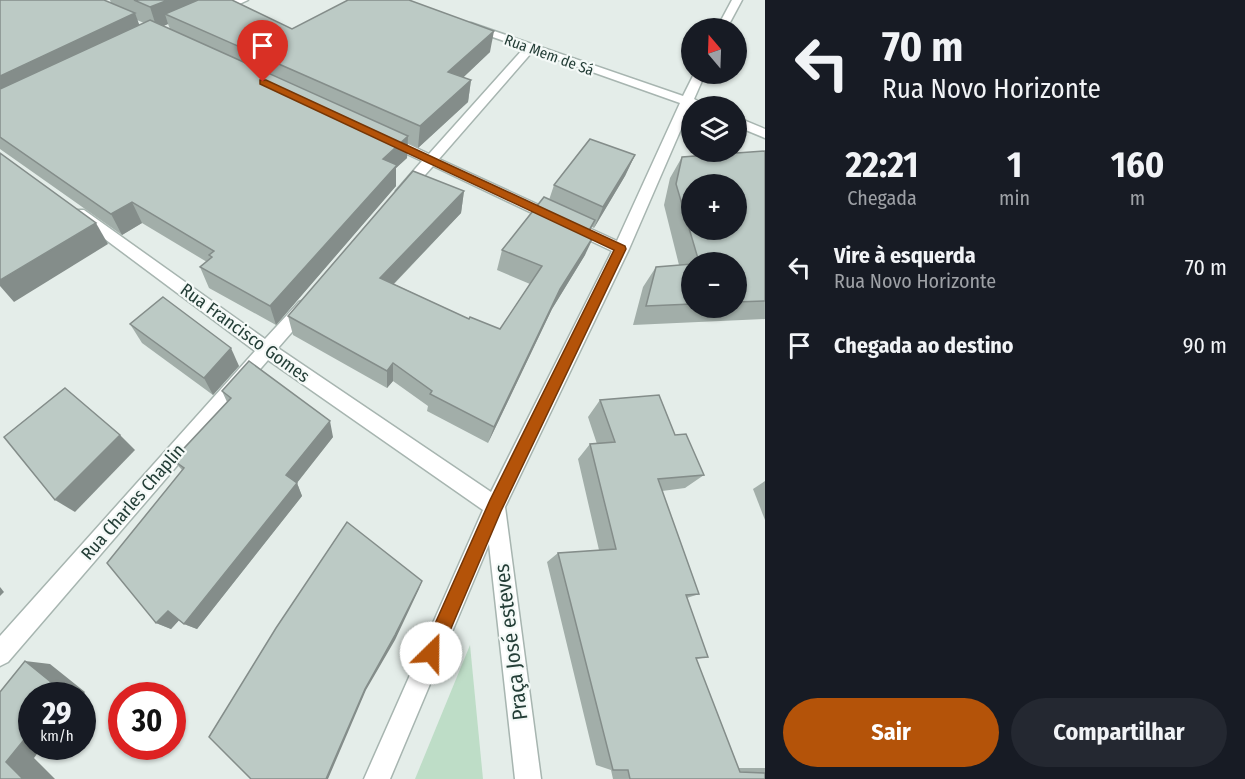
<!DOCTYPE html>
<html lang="pt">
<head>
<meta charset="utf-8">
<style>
	:root { --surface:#171b24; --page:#242831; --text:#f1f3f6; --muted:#9ea1a6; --accent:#b45309 }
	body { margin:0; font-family:"Fira Sans Condensed",sans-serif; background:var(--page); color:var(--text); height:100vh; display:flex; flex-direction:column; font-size:22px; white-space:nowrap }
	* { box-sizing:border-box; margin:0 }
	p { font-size:20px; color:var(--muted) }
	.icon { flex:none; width:33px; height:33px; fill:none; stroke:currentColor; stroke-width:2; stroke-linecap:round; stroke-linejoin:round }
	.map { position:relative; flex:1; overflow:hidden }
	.drawer { display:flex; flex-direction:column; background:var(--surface); width:480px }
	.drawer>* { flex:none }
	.banner { background:#171b24; color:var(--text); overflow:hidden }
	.needle { width:39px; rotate:341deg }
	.fabs { position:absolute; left:681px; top:18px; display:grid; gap:12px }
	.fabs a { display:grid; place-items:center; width:66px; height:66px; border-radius:50%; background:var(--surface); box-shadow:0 2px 4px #0004; font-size:30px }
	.speed { position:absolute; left:18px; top:682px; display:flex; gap:12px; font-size:30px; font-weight:700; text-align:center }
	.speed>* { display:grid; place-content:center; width:78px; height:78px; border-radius:50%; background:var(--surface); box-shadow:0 2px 4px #0004; line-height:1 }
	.speed small { font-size:15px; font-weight:400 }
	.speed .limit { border:9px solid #d22; background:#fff; color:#111 }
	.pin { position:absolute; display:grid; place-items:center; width:51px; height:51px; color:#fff; margin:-62px -26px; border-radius:50% 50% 50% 0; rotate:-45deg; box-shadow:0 0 6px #0007 }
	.pin .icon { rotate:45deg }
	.me { position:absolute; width:66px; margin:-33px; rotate:23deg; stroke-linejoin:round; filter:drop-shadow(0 0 4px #0008) }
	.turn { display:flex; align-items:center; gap:21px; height:126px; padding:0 18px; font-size:27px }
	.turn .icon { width:78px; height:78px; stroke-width:2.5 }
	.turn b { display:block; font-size:42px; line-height:51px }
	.eta { display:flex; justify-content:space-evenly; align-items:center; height:102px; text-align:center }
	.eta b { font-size:36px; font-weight:700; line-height:42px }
	.action { display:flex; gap:12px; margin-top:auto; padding:12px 18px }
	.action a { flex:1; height:69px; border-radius:36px; background:var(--accent); color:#fff; font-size:24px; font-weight:700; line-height:69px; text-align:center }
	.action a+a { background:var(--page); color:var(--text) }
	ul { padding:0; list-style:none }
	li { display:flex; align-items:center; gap:18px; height:78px; padding:0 18px }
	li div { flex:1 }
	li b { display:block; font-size:22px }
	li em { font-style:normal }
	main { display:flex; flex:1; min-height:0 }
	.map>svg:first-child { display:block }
	.green { fill:#beddc7 }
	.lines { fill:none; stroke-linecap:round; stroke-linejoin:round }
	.street-casing { stroke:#a7b5b0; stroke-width:3 }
	.street { fill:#fff; fill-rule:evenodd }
	.wall { fill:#a2aea9; fill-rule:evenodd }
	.shaded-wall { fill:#848d8a }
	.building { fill:#bccac5; stroke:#848d8a; stroke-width:1.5; fill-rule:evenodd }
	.route { fill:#b45309; stroke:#753606; stroke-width:1.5 }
	.labels { text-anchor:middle; stroke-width:4.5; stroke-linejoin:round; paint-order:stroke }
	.far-street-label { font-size:15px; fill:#243e37; stroke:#f4f9f7 }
	.street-label { font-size:18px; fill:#243e37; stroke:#f4f9f7 }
	.near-street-label { font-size:21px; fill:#243e37; stroke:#f4f9f7 }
</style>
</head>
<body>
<main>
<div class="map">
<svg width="765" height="779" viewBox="0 0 765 779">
	<rect width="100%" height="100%" fill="#e4ede9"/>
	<polygon class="green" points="470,645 483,779 415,779"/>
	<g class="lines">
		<defs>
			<g id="street">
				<polygon points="234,0 248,0 220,13 211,11"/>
				<polygon points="732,0 742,0 727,28 717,28"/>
				<path d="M471,23L683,96L694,74H705L694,99L707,106H691L629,249L505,507L541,779H515L489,544L390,779H364L483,510L268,360L8,662L0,666V636L255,351L74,216L72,213L74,210H84L265,339L299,302L305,300L311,302L313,306L311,310L278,348L491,492L612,251L433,166L408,194H398L396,191L422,161L381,142L380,139L381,136H391L429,154L524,48L467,28V24ZM533,51L680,103L617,241L439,159Z"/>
				<polygon points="736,117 765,129 765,138 736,126"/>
			</g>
		</defs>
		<use href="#street" class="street-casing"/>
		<use href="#street" class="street"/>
	</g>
	<g class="wall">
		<path d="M0,0L111,3L110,0H232L292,29L490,52L463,77L471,80L468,102L418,148L408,143L407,158L396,168V186L276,325L209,288L200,267L207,262L142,223L122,235L0,149ZM137,20L144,23L139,25ZM168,24L170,29L163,26Z"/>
		<path d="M765,151V319L633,325L643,287L656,267L679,265L664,205L670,178L682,157ZM692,262H736V308H692Z"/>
		<polygon points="635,155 625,176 594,228 592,227 589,233 585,255 552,309 488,443 427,411 428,406 393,381 387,388 293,335 288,316 464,191 461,213 394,284 469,319 500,329 530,284 497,270 502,250 549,200 554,185"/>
		<polygon points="130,324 239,366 213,395 142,343"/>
		<polygon points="222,391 333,437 297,483 302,496 197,629 184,624 179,620 171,629 156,623 182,470 173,460 227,402"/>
		<polygon points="600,400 675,435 704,475 685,488 662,491 699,594 687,598 708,657 696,659 738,768 765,768 765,779 613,779 611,770 596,765 547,562 558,553 599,550 578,459 590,444 597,444 588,417"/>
		<polygon points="765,481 765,520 753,489"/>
	</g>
	<g class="shaded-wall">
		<polygon points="168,0 206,0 165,14 168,24 157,29 150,7"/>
		<polygon points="135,13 143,35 0,104 0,76"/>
		<polygon points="494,31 490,52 446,94 448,72"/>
		<polygon points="471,80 468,102 418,148 420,126"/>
		<polygon points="408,136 407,158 396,168 396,186 276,325 270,306 383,159"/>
		<polygon points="635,155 625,176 594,228 603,207"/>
		<polygon points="464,191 461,213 380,298 380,278"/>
		<polygon points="132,202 142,223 122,235 111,214"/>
		<polygon points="96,223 108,244 14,302 0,286 0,280"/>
		<polygon points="595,234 585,255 552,309 488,443 494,427 560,289"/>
		<polygon points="231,348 239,366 213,395 204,378"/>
		<polygon points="393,363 393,381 387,388 387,371"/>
		<polygon points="330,421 333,437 292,489 286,475"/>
		<polygon points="120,435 135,450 75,512 55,500"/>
		<polygon points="297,483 302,496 197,629 184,624"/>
		<polygon points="422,581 419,589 395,640 366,690 328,779 326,779 365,689"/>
		<polygon points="0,587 4,592 0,596"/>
		<polygon points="168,611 182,617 171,629 156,623"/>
		<polygon points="25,661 50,664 85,692 82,696 58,696"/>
		<polygon points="32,730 32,747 42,747 34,758 55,779 23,779 6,762"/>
	</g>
	<g class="building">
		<polygon points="0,0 104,0 135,13 0,76"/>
		<polygon points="134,0 168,0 150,7"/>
		<polygon points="198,0 232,0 292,29 348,0 409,0 494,31 448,72 471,80 420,126 165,14"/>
		<polygon points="150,20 408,136 383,159 397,165 270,306 200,267 212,257 209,255 214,251 132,202 111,214 0,137 0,89"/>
		<polygon points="590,139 635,155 603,207 554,185"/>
		<path d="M765,151V301L736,302V262H699L676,184L682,157ZM692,184H736V230H692Z"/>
		<polygon points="0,153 96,223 0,280"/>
		<polygon points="413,171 464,191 380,278 469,319 470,317 500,329 542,266 502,250 544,197 595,220 588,232 595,234 560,289 494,427 430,394 432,391 393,363 387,371 288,316"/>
		<polygon points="692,264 692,304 646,306 656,267"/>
		<polygon points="163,297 231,348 204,378 130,324"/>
		<polygon points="249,361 330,421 286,475 297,483 184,624 168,611 156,623 107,563 184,468 173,460 231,398 222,391"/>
		<polygon points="65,388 120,435 55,500 4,437"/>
		<polygon points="659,395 675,435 686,434 704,475 658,479 699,594 686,595 708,657 696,658 740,772 765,773 765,779 630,779 628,770 613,770 558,553 616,549 590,444 615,442 600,400"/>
		<polygon points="347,522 422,581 395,635 365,689 326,779 251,779 209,737 276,628"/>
		<polygon points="25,661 62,691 58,696 32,696 32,730 6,762 23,779 0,779 0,692"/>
	</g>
	<polygon class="route" points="260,80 266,80 625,246 626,249 501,511 438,659 431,662 425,659 422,653 490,500 614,250 260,84"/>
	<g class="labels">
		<g class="far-street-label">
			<text transform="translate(549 55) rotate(20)" y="5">Rua Mem de Sá</text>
		</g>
		<g class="street-label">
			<text transform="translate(245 333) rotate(36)" y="6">Rua Francisco Gomes</text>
			<text transform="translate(133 502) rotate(-49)" y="6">Rua Charles Chaplin</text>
		</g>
		<g class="near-street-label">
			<text transform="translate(511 642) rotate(-97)" y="7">Praça José esteves</text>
		</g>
	</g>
</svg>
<div class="fabs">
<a><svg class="needle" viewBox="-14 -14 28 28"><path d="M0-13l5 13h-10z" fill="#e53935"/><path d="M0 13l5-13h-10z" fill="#9ea1a6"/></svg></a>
<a><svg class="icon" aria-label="layers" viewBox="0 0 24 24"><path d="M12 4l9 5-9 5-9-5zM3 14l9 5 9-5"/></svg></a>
<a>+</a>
<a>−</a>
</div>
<div class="speed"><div>29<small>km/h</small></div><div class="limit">30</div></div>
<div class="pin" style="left:263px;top:82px;background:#d93025"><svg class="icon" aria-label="arrive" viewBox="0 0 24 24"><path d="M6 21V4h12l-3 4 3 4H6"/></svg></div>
<svg class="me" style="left:431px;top:653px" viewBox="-20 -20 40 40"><circle r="19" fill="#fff"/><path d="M0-13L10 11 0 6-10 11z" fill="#b45309"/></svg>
</div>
<section class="drawer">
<div class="banner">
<div class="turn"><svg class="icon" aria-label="left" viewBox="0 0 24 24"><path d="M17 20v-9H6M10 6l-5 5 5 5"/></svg><div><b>70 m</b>Rua Novo Horizonte</div></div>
</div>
<div class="eta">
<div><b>22:21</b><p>Chegada</p></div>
<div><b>1</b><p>min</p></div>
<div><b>160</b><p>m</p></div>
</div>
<ul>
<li><svg class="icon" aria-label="left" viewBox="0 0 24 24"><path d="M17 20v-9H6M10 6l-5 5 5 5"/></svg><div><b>Vire à esquerda</b><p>Rua Novo Horizonte</p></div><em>70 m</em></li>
<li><svg class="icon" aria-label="arrive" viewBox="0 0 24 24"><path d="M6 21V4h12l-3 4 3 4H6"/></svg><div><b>Chegada ao destino</b></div><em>90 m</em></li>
</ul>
<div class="action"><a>Sair</a><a>Compartilhar</a></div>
</section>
</main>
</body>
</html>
